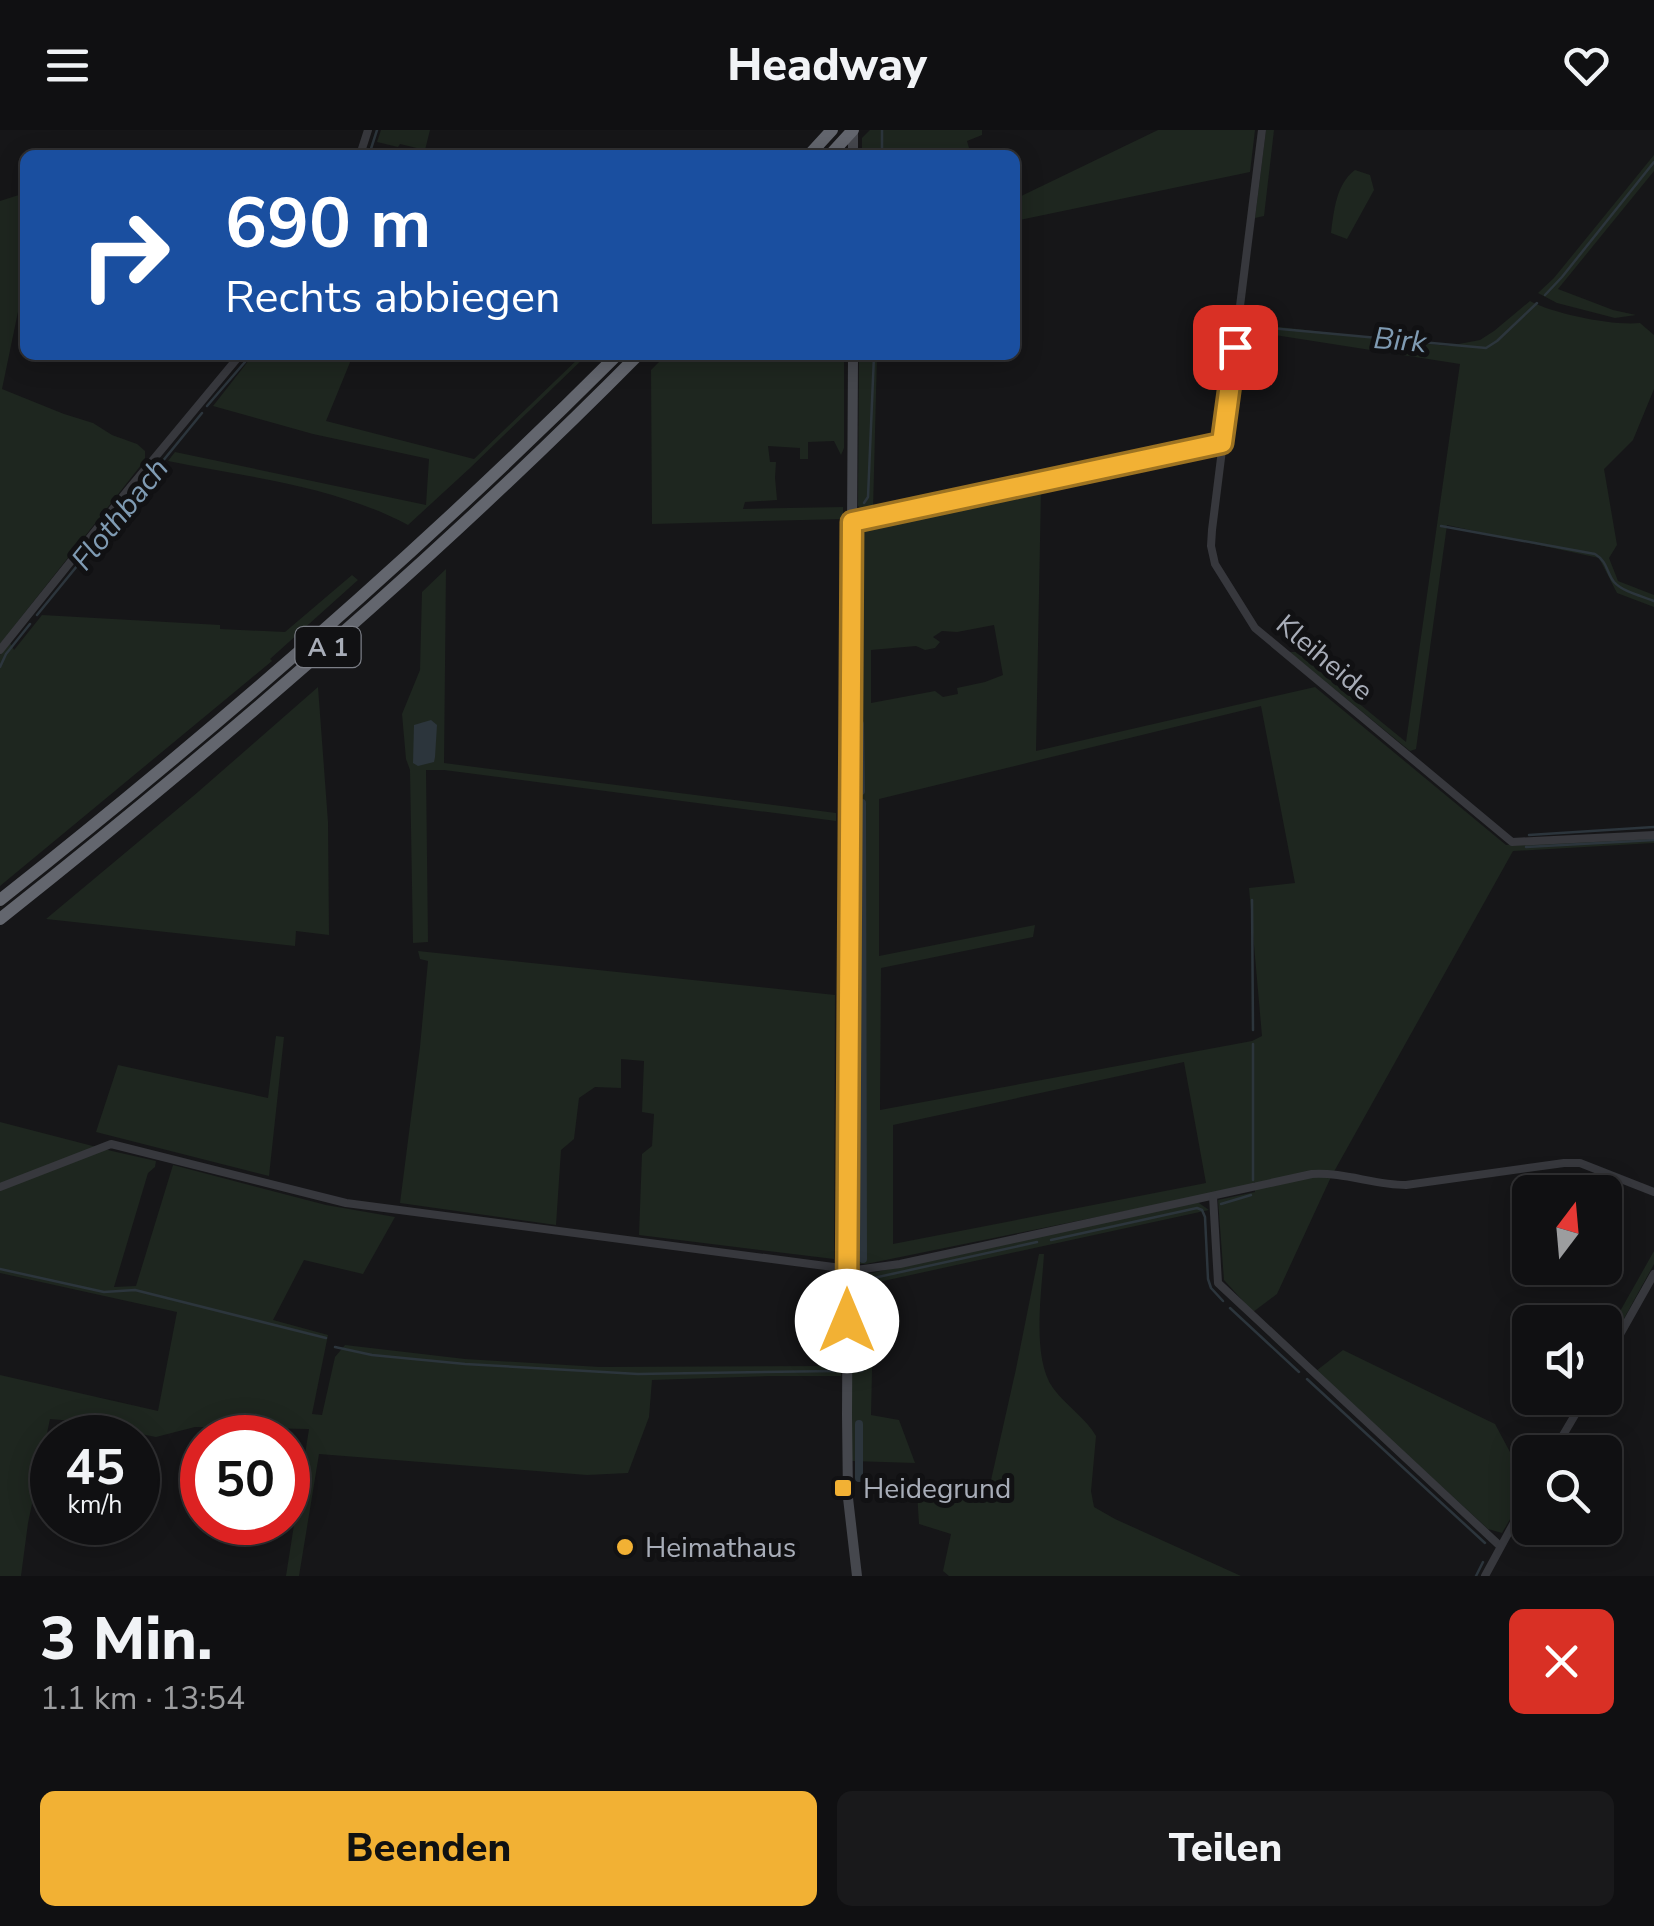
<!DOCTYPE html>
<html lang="de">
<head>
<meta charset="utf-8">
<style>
	:root { --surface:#101012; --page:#19191b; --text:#f1f3f6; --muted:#9c9d9f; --line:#303032; --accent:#f2b134 }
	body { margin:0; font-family:"Nunito Sans",sans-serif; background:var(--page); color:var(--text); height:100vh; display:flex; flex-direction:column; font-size:38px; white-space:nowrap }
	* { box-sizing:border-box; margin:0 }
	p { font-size:32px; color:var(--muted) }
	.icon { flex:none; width:55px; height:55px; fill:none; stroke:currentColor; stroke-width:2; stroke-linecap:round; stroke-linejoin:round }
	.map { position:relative; height:1446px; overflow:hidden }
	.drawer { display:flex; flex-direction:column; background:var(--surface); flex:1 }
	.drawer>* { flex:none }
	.banner { position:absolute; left:20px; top:20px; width:1000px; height:210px; border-radius:15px; box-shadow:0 5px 25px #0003,0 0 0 2px var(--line); background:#1a4fa0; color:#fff; overflow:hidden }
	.needle { width:65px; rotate:16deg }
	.controls { position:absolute; left:1512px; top:1045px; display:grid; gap:20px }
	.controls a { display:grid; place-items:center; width:110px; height:110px; border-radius:15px; background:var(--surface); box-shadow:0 5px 25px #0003,0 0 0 2px var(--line); font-size:50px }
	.speed { position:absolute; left:30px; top:1285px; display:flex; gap:20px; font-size:50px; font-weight:700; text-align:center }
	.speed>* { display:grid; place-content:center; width:130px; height:130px; border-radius:50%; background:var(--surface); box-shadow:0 5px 25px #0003,0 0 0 2px var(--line); line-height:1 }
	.speed small { font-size:25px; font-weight:400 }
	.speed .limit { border:15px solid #d22; background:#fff; color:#111 }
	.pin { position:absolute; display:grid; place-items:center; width:85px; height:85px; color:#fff; margin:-42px; border-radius:20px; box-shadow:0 5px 15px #0006 }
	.me { position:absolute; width:110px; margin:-55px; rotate:0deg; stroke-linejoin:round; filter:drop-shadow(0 0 8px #0008) }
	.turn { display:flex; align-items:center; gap:35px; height:210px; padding:0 40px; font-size:45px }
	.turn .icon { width:130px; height:130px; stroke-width:2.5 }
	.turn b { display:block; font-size:70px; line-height:85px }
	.round { display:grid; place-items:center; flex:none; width:105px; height:105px; border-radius:15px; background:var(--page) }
	.summary { display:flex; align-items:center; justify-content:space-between; height:170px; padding:0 40px }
	h1 { font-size:60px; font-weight:800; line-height:75px }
	.button { display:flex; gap:20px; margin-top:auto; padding:20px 40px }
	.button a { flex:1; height:115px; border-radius:15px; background:var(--accent); color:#111; font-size:40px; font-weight:800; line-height:115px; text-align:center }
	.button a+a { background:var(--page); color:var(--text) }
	header { display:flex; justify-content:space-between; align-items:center; height:130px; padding:0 40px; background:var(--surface); font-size:45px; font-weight:800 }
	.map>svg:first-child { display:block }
	.green { fill:#1e261f; fill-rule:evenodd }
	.water { fill:#2c353c }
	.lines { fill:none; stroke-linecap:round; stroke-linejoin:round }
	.stream { stroke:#2c353c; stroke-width:2.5 }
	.canal { stroke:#2c353c; stroke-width:8 }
	.minor { stroke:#37383d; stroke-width:8 }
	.secondary { stroke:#45474d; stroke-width:10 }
	.motorway { stroke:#63666e; stroke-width:12 }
	.route-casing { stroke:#9d7322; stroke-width:25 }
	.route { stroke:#f2b134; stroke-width:18 }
	.poi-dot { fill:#f2b134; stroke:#111113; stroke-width:4 }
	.labels { text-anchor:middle; stroke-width:10; stroke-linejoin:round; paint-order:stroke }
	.shield { fill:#111113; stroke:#7b7e86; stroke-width:2.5 }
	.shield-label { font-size:25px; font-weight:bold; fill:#a8adb8 }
	.street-label { font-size:28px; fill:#a8adb8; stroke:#111113 }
	.poi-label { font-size:28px; fill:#a8adb8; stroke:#111113; text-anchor:start }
	.water-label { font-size:30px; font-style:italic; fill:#7f9bb3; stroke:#111113 }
</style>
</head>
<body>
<header><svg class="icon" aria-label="menu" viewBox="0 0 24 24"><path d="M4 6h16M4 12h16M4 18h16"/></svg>Headway<svg class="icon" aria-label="heart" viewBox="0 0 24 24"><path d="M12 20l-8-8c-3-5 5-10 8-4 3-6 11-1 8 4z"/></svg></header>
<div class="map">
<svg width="1654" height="1446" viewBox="0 0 1654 1446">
	<rect width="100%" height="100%" fill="#161618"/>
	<g class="green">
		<polygon points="381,0 430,0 425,20 400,14 398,17 377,12"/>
		<polygon points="870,0 982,0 982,5 967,11 971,25 862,25 862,8"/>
		<polygon points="1158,0 1255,0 1250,42 1015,91 1015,69"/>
		<polygon points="1266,0 1274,0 1264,86 1255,88"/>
		<polygon points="1654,25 1654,41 1558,159 1613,180 1636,185 1615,188 1557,173 1538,163 1554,148"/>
		<path d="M1355,40L1370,45L1374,60L1347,109L1331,103C1334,81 1336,54 1355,40Z"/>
		<polygon points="25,63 25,90 20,138 25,139 25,148 2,259 64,284 93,293 112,305 137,314 145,321 145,330 0,514 0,71"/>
		<path d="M1530,171C1554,184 1613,196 1640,193L1654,205V259L1633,310L1604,339L1617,415L1609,428L1618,451L1654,465V477L1617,463L1599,428L1447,395L1416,619L1410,621L1289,522H1296L1406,612L1460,234L1243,200L1244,193L1448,216L1480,210L1494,201Z"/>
		<path d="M253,225H353L326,291L474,329L582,225H587L470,338L408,395C335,356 248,347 168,331L175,322L426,375L429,329L313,304L213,276Z"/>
		<polygon points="666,225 844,225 844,318 841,325 834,311 808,312 808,329 800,329 800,318 768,316 770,332 776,332 775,348 777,370 745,372 743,379 843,377 843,389 652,394 651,240"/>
		<polygon points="859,225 877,225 873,380 864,381 858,376"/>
		<path d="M1041,359L1036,621L1315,557L1506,715L1654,708V713L1513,721L1331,1047L1277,1164L1253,1182L1224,1150L1218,1070L1255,1062V1052L1249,1056L866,1134H858L853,1128L855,624L858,410C865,395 877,395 892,393ZM994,495L1003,545L985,552L957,558L958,564L943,567L935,561L871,573V520L916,516L925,520L935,518L940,512L933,507L942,501L957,502ZM1261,576L1295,753L1249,758L1262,906L1252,911L880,980L881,838L1033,807L1035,795L879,826V669ZM1184,932L1206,1053L893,1114V995Z"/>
		<polygon points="446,439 444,633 836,683 836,691 444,640 426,640 428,812 413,813 410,640 406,629 402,584 420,540 422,462"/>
		<polygon points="352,445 358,450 270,529 272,531 0,756 0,525 9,511 14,520 42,485 220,495 220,499 285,502"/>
		<polygon points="318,557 328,692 329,805 296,801 295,816 46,789 198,662"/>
		<polygon points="418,821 835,865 834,1129 639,1105 642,1024 652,1016 654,984 642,982 644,931 621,929 621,958 595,957 579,968 574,1009 561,1020 556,1095 400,1073 420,917 428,831 420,829"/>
		<polygon points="276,906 284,907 269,1046 96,1002 118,935 268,968"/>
		<polygon points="0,992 112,1021 156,1031 155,1037 148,1043 114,1157 136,1156 173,1035 326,1075 395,1087 363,1144 304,1130 273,1190 328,1205 312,1284 322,1285 335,1227 345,1215 465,1229 600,1237 841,1236 841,1246 771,1246 652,1250 649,1287 628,1343 587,1345 319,1324 299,1446 286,1446 309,1299 195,1297 156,1307 73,1291 50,1289 28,1393 21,1446 0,1446 0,1245 158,1281 177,1182 0,1143"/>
		<polygon points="1192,1073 1199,1073 1209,1080 874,1153 871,1285 899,1290 915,1333 852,1331 851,1259 853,1147"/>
		<polygon points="1654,1121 1654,1134 1605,1223 1605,1208"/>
		<path d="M1039,1124H1044C1042,1160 1031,1227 1053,1258C1066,1276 1086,1288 1096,1306L1091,1361L1094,1377L1115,1389L1241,1446H949L943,1441L951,1404L919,1394L917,1362L987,1368L1016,1239Z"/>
		<polygon points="1343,1220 1495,1294 1510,1322 1521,1356 1530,1341 1530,1355 1502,1403 1488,1399 1316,1241"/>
	</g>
	<polygon class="water" points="431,590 437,595 435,627 434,632 418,636 413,633 414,595"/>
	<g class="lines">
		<g class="stream">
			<polyline points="369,25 377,0"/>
			<polyline points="882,25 882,0"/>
			<polyline points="1545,165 1562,147 1654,32"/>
			<polyline points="1247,196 1486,218 1497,211 1537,173"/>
			<polyline points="207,276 251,225"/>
			<polyline points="864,373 868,367 874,225"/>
			<path d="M1441,396L1595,424C1608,432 1606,442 1614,452C1623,462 1642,466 1654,471"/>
			<polyline points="37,485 202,283"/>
			<polyline points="0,537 6,524 30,494"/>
			<polyline points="1529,705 1654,697"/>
			<polyline points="1526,717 1654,710"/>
			<polyline points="1252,770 1253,900"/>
			<polyline points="1253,914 1253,1050"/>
			<polyline points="1221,1074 1251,1065"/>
			<polyline points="1051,1110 1197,1078 1202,1080 1205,1087 1208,1149 1211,1158 1223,1171"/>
			<polyline points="0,1139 104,1162 135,1160 326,1208"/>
			<polyline points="1230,1178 1299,1242"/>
			<polyline points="335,1217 372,1225 465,1234 638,1244 836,1241"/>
			<polyline points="856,1241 862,1241 865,1237 867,1152 869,1149 1037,1112"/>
			<polyline points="1307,1249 1485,1413"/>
			<polyline points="1476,1446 1483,1432"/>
		</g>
		<g class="canal">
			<polyline points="860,594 861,661"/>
			<polyline points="862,673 863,1129"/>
			<polyline points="859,1294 859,1348"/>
		</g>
		<g class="minor">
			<polyline points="1262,0 1212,400 1211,416 1215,434 1255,498 1512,712 1654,705"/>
			<polyline points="360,25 368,0"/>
			<polyline points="852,392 1223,313"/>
			<polyline points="0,520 128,360 240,225"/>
			<path d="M0,1057L111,1014L346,1073L856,1140L900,1134L1312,1044C1344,1042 1374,1055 1406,1055L1564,1033H1580L1654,1062"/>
			<polyline points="1213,1066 1218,1153 1500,1416"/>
			<polyline points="1605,1231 1654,1144"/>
			<polyline points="1553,1322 1585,1268"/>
			<polyline points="1485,1446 1530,1363"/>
		</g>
		<g class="secondary">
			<polyline points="853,0 853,25"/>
			<polyline points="853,225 847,1285 848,1368 857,1446"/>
		</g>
		<g class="motorway">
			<polyline points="809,25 832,0"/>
			<polyline points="830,25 853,0"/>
			<path d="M0,770C215,600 423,419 617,225"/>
			<path d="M0,789C222,613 438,427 638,225"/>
		</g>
	</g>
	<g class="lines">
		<defs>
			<polyline id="route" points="847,1191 852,392 1222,313 1235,217"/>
		</defs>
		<use href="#route" class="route-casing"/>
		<use href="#route" class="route"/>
	</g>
	<g class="poi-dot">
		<rect x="833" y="1348" width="20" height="20" rx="5"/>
		<circle cx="625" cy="1417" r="10"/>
	</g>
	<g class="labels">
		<rect class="shield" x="295.5" y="497" width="65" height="40" rx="8"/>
		<g class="shield-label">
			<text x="328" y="526">A 1</text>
		</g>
		<g class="street-label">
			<text transform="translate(1325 527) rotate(40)" y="10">Kleiheide</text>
		</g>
		<g class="poi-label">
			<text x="863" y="1368">Heidegrund</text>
			<text x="645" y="1427">Heimathaus</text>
		</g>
		<g class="water-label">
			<text transform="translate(1400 210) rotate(5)" y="10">Birk</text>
			<text transform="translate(120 384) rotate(-51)" y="10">Flothbach</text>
		</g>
	</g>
</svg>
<div class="controls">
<a><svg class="needle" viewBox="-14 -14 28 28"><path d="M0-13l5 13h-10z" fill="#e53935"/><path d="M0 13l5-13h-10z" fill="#9c9d9f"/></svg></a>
<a><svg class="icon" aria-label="sound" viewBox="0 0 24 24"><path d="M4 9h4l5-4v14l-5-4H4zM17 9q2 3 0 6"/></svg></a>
<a><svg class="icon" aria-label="search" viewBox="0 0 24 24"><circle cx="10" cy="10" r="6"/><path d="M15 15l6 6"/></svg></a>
</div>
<div class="speed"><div>45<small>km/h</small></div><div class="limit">50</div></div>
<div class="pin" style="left:1235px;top:217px;background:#d93025"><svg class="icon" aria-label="arrive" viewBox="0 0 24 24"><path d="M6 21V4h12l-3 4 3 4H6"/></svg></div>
<svg class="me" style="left:847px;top:1191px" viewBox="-20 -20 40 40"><circle r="19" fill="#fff"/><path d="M0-13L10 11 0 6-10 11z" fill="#f2b134"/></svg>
<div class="banner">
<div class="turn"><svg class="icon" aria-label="right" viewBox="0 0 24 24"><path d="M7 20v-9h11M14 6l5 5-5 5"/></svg><div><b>690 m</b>Rechts abbiegen</div></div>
</div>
</div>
<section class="drawer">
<div class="summary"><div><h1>3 Min.</h1><p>1.1 km · 13:54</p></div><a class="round" style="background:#d93025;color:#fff"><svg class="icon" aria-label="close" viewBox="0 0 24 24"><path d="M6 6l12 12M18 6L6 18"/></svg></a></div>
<div class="button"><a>Beenden</a><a>Teilen</a></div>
</section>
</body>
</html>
